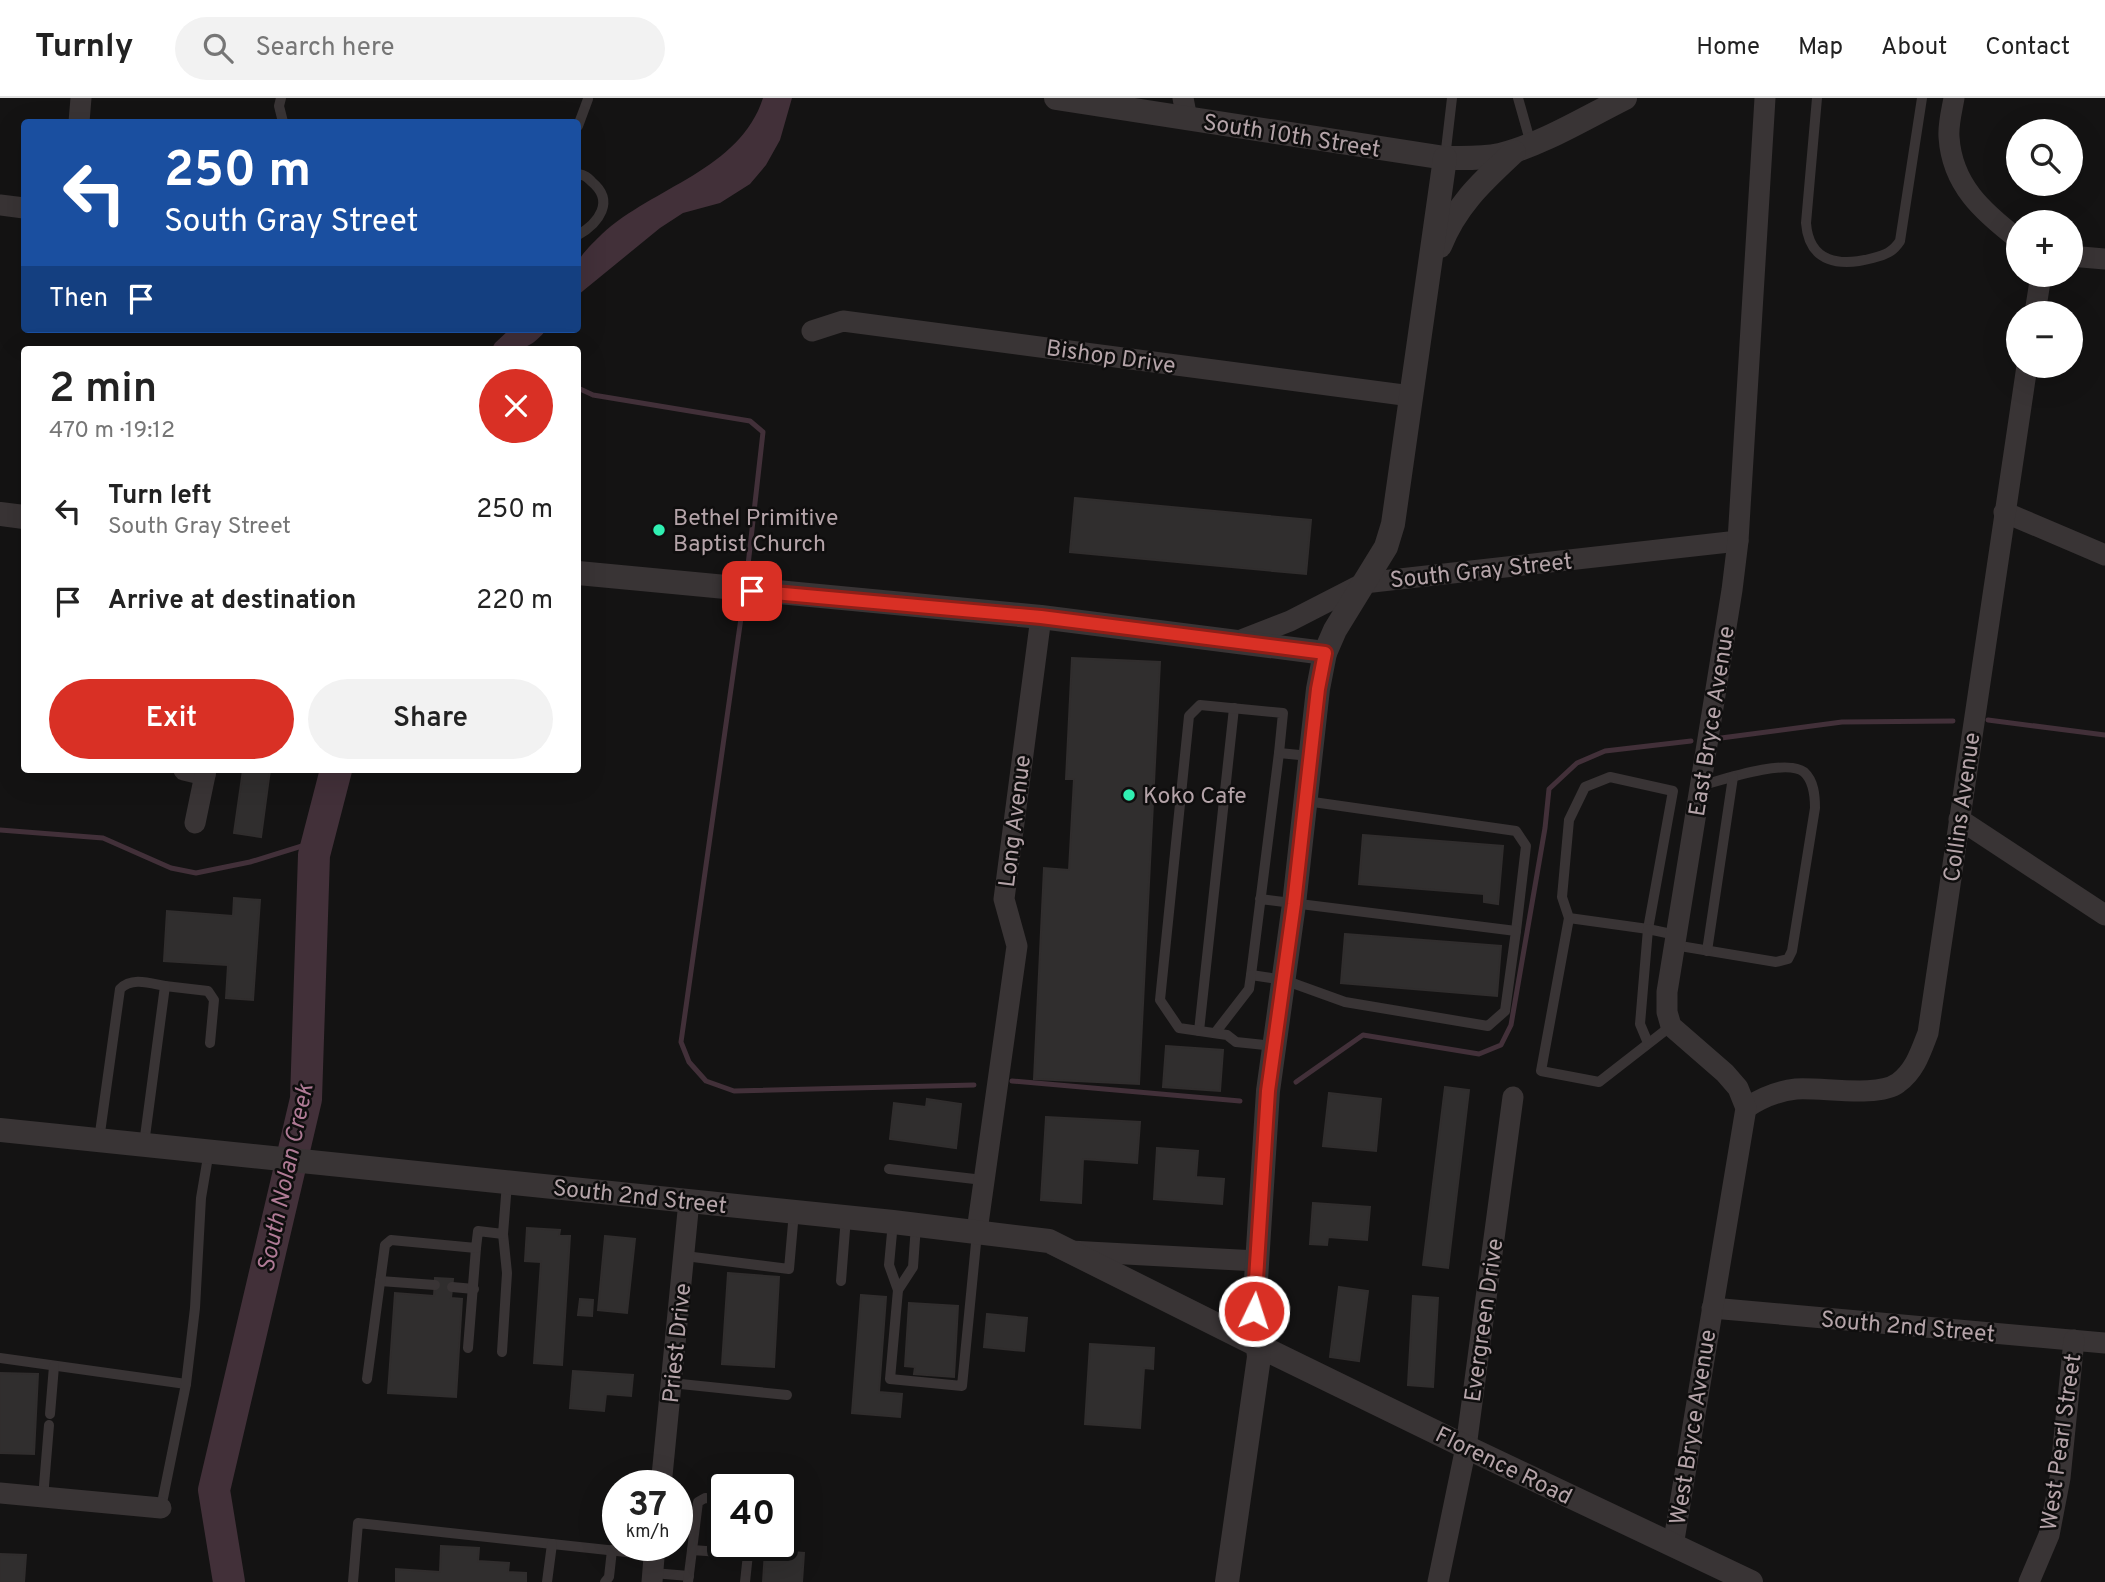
<!DOCTYPE html>
<html lang="en">
<head>
<meta charset="utf-8">
<style>
	:root { --surface:#fff; --page:#f2f2f2; --text:#222; --muted:#767676; --line:#e0e0e0; --accent:#d93025 }
	body { margin:0; font-family:Overpass,sans-serif; background:var(--page); color:var(--text); height:100vh; display:flex; flex-direction:column; font-size:26px; white-space:nowrap }
	* { box-sizing:border-box; margin:0 }
	p { font-size:23px; color:var(--muted) }
	.icon { flex:none; width:38px; height:38px; fill:none; stroke:currentColor; stroke-width:2; stroke-linecap:round; stroke-linejoin:round }
	.map { position:relative; flex:1; overflow:hidden }
	.sheet { position:absolute; left:21px; top:248px; width:560px; height:427px; display:flex; flex-direction:column; background:var(--surface); border-radius:7px; box-shadow:0 7px 28px #0002 }
	.sheet>* { flex:none }
	.guide { position:absolute; left:21px; top:21px; width:560px; height:214px; border-radius:7px; box-shadow:0 7px 28px #0002; background:#1a4fa0; color:#fff; overflow:hidden }
	.tools { position:absolute; left:2006px; top:21px; display:grid; gap:14px }
	.tools a { display:grid; place-items:center; width:77px; height:77px; border-radius:50%; background:var(--surface); box-shadow:0 7px 28px #0002; font-size:35px }
	.speed { position:absolute; left:602px; top:1372px; display:flex; gap:14px; font-size:35px; font-weight:700; text-align:center }
	.speed>* { display:grid; place-content:center; width:91px; height:91px; border-radius:50%; background:var(--surface); box-shadow:0 7px 28px #0002; line-height:1 }
	.speed small { font-size:18px; font-weight:400 }
	.speed .limit { border:4px solid #111; border-radius:10px; background:#fff; color:#111 }
	.pin { position:absolute; display:grid; place-items:center; width:60px; height:60px; color:#fff; margin:-30px; border-radius:14px; box-shadow:0 4px 10px #0006 }
	.me { position:absolute; width:77px; margin:-38px; rotate:4deg; stroke-linejoin:round; filter:drop-shadow(0 0 5px #0008) }
	.turn { display:flex; align-items:center; gap:24px; height:147px; padding:0 28px; font-size:32px }
	.turn .icon { width:91px; height:91px; stroke-width:2.5 }
	.turn b { display:block; font-size:49px; line-height:60px }
	.then { display:flex; align-items:center; height:66px; padding:0 28px; background:#0003; gap:14px; font-size:26px }
	.round { display:grid; place-items:center; flex:none; width:74px; height:74px; border-radius:37px; background:var(--page) }
	.headline { display:flex; align-items:center; justify-content:space-between; height:119px; padding:0 28px }
	h1 { font-size:42px; font-weight:600; line-height:52px }
	.action { display:flex; gap:14px; margin-top:auto; padding:14px 28px }
	.action a { flex:1; height:80px; border-radius:42px; background:var(--accent); color:#fff; font-size:28px; font-weight:600; line-height:80px; text-align:center }
	.action a+a { background:var(--page); color:var(--text) }
	ul { padding:0; list-style:none }
	li { display:flex; align-items:center; gap:21px; height:91px; padding:0 28px }
	li div { flex:1 }
	li b { display:block; font-size:26px }
	li em { font-style:normal }
	header { display:flex; align-items:center; gap:42px; box-sizing:border-box; height:98px; padding:0 35px; background:var(--surface); border-bottom:2px solid var(--line) }
	header strong { font-size:33px }
	nav { display:flex; gap:38px; margin-inline-start:auto; font-size:24px }
	.search { width:490px; height:63px; background:var(--page); display:flex; align-items:center; gap:18px; box-sizing:border-box; padding:0 24px; border-radius:38px; color:var(--muted); font-size:26px }
	.map>svg:first-child { display:block }
	.water { fill:#423039 }
	.lines { fill:none; stroke-linecap:round; stroke-linejoin:round }
	.stream { stroke:#423039; stroke-width:5 }
	.river { stroke:#423039; stroke-width:32 }
	.building { fill:#302e2e; stroke:#302d2d; stroke-width:2 }
	.service { stroke:#393435; stroke-width:10 }
	.minor { stroke:#393435; stroke-width:21 }
	.tertiary { stroke:#393435; stroke-width:24 }
	.route-casing { stroke:#8d1f18; stroke-width:18 }
	.route { stroke:#d93025; stroke-width:12 }
	.poi-dot { fill:#30f0b2; stroke:#0f0e0e; stroke-width:2.5 }
	.labels { text-anchor:middle; stroke-width:5; stroke-linejoin:round; paint-order:stroke }
	.street-label { font-size:23px; fill:#b5a4a9; stroke:#0f0e0e }
	.poi-label { font-size:23px; fill:#b5a4a9; stroke:#0f0e0e; text-anchor:start }
	.water-label { font-size:24px; font-style:italic; fill:#b07b96; stroke:#0f0e0e }
</style>
</head>
<body>
<header>
<strong>Turnly</strong>
<div class="search"><svg class="icon" aria-label="search" viewBox="0 0 24 24"><circle cx="10" cy="10" r="6"/><path d="M15 15l6 6"/></svg>Search here</div>
<nav><a>Home</a><a>Map</a><a>About</a><a>Contact</a></nav>
</header>
<div class="map">
<svg width="2105" height="1484" viewBox="0 0 2105 1484">
	<rect width="100%" height="100%" fill="#141313"/>
	<g class="water">
		<path d="M763,0H792L780,42L766,67L750,86L720,105L683,115L660,130L578,197C577,188 575,173 578,164C581,156 596,142 602,136C653,89 740,72 763,0Z"/>
		<path d="M510,231H547C528,254 518,252 491,252L495,245Z"/>
	</g>
	<g class="lines">
		<g class="stream">
			<polyline points="578,290 593,297 750,323 763,334 747,476"/>
			<polyline points="742,513 681,944 689,964 706,983 734,993 974,987"/>
			<polyline points="1988,622 2105,637"/>
			<polyline points="1721,640 1842,624 1953,623"/>
			<polyline points="0,732 103,740 171,770 196,775 250,764 318,743"/>
			<polyline points="1012,983 1240,1003"/>
			<polyline points="1296,984 1363,937 1479,956 1501,947 1511,927 1545,730 1549,691 1577,665 1605,653 1691,643"/>
		</g>
		<polyline class="river" points="229,1484 214,1392 306,1001 314,757 336,672"/>
	</g>
	<g class="building">
		<polygon points="1075,400 1311,422 1306,476 1070,454"/>
		<polygon points="1072,560 1160,564 1139,986 1034,981 1044,770 1069,772 1074,681 1066,681"/>
		<polygon points="243,672 270,672 261,739 234,735"/>
		<polygon points="1363,737 1503,748 1498,806 1484,804 1484,796 1359,786"/>
		<polygon points="234,800 260,802 253,902 226,900 228,867 164,863 167,813 233,818"/>
		<polygon points="1345,836 1501,848 1497,898 1341,885"/>
		<polygon points="1166,948 1223,952 1220,993 1163,989"/>
		<polygon points="1445,989 1469,992 1448,1170 1423,1167"/>
		<polygon points="1329,995 1381,1001 1376,1053 1323,1048"/>
		<polygon points="927,1001 961,1006 956,1050 890,1041 894,1005 926,1009"/>
		<polygon points="1046,1019 1140,1024 1137,1065 1083,1061 1081,1105 1041,1102"/>
		<polygon points="1157,1050 1198,1053 1196,1079 1224,1081 1222,1106 1154,1101"/>
		<polygon points="1313,1105 1370,1109 1367,1142 1328,1139 1327,1147 1310,1146"/>
		<polygon points="527,1130 560,1132 559,1138 570,1138 562,1267 534,1265 541,1164 525,1163"/>
		<polygon points="605,1138 635,1141 627,1215 598,1212"/>
		<polygon points="728,1175 779,1179 774,1269 722,1266"/>
		<polygon points="435,1180 453,1181 451,1200 462,1201 456,1299 388,1295 395,1195 434,1198"/>
		<polygon points="1339,1189 1368,1193 1359,1263 1330,1259"/>
		<polygon points="861,1197 886,1199 879,1294 902,1296 900,1319 852,1315"/>
		<polygon points="1413,1198 1438,1200 1433,1289 1408,1287"/>
		<polygon points="580,1201 593,1202 592,1218 578,1217"/>
		<polygon points="909,1205 958,1208 954,1279 914,1276 915,1269 905,1268"/>
		<polygon points="987,1216 1027,1220 1024,1253 984,1249"/>
		<polygon points="1090,1246 1154,1250 1153,1271 1144,1270 1140,1330 1085,1326"/>
		<polygon points="573,1273 633,1277 631,1298 606,1296 604,1313 570,1310"/>
		<polygon points="0,1275 38,1276 34,1356 0,1355"/>
		<polygon points="441,1448 479,1450 478,1463 509,1465 508,1474 526,1475 526,1484 396,1484 396,1471 440,1474"/>
		<polygon points="765,1452 804,1455 802,1484 763,1484"/>
		<polygon points="0,1456 26,1457 24,1484 0,1484"/>
	</g>
	<g class="lines">
		<g class="service">
			<polyline points="281,0 279,8 283,24"/>
			<polyline points="1518,0 1531,46"/>
			<path d="M1817,0L1806,125C1809,165 1840,169 1873,160C1885,157 1893,154 1900,143L1922,0"/>
			<polyline points="578,28 588,1"/>
			<polyline points="1445,60 1452,0"/>
			<path d="M578,76C585,77 587,79 592,84C615,103 599,125 578,137"/>
			<polyline points="1306,703 1516,733 1526,748 1516,833"/>
			<polyline points="1260,801 1516,833 1505,913 1488,928 1345,904 1284,882 1251,877 1279,655"/>
			<polyline points="1569,820 1648,831 1673,693 1610,679 1585,689 1569,722 1562,799 1569,820 1541,973 1599,984 1671,928"/>
			<path d="M1674,847L1776,864L1788,861L1792,853L1815,710C1815,698 1814,683 1804,674C1786,660 1722,682 1700,688"/>
			<polyline points="1707,853 1733,679"/>
			<polyline points="165,888 208,893 214,902 210,945"/>
			<polyline points="1199,933 1234,610"/>
			<polyline points="1215,935 1249,891 1251,877"/>
			<polyline points="1648,945 1640,926 1648,831 1676,837"/>
			<polyline points="1275,948 1236,944 1227,937 1179,930 1160,902 1189,618 1200,607 1283,615 1279,655 1310,658"/>
			<path d="M99,1042L120,891C132,879 149,885 165,888L144,1046"/>
			<polyline points="889,1071 983,1082"/>
			<polyline points="893,1124 889,1167 898,1192"/>
			<polyline points="916,1127 913,1169 898,1192 890,1281 962,1288 977,1135"/>
			<polyline points="685,1158 789,1171 794,1114"/>
			<polyline points="380,1183 435,1187"/>
			<polyline points="841,1183 846,1119"/>
			<polyline points="452,1189 474,1191"/>
			<polyline points="468,1250 476,1150"/>
			<polyline points="502,1254 507,1175 503,1136"/>
			<polyline points="0,1260 186,1286"/>
			<polyline points="367,1281 385,1147 391,1142 476,1150 478,1133 503,1136 507,1085"/>
			<polyline points="671,1285 787,1297"/>
			<polyline points="50,1316 54,1268"/>
			<polyline points="43,1400 49,1327"/>
			<polyline points="161,1410 186,1286 195,1210 201,1100 209,1053"/>
			<polyline points="692,1452 748,1456"/>
			<polyline points="653,1475 689,1478"/>
			<polyline points="353,1484 358,1425 654,1457"/>
			<polyline points="547,1484 552,1446"/>
			<polyline points="605,1484 609,1479 612,1452"/>
			<polyline points="688,1484 698,1404 705,1400 723,1401"/>
			<polyline points="745,1484 749,1447"/>
		</g>
		<g class="minor">
			<polyline points="1183,0 1187,21"/>
			<path d="M1954,0C1952,12 1948,26 1949,39C1952,87 1983,114 2018,141"/>
			<polyline points="79,24 81,0"/>
			<polyline points="0,107 24,110"/>
			<polyline points="2070,158 2105,161"/>
			<polyline points="2035,215 2041,177"/>
			<polyline points="812,233 843,223 1411,298"/>
			<polyline points="2004,414 2105,457"/>
			<polyline points="1236,544 1290,523 1364,485 1738,443"/>
			<polyline points="184,672 205,677"/>
			<polyline points="1959,721 2105,817"/>
			<polyline points="195,725 206,672"/>
			<path d="M1746,1010C1761,1000 1778,993 1796,991C1822,989 1878,1000 1898,985C1915,973 1921,953 1928,935L2027,268"/>
			<polyline points="977,1133 1017,848 1004,801 1041,519"/>
			<polyline points="1070,1153 1257,1163"/>
			<polyline points="1712,1210 2105,1245"/>
			<polyline points="661,1388 689,1103"/>
			<polyline points="0,1395 161,1410"/>
			<polyline points="1673,1448 1746,1010 1738,990 1725,975 1671,928 1667,914 1667,894 1732,492 1738,443 1765,0"/>
			<polyline points="652,1484 655,1447"/>
			<polyline points="1438,1484 1466,1349 1513,999"/>
			<polyline points="2029,1484 2049,1437 2060,1380 2074,1242"/>
		</g>
		<g class="tertiary">
			<path d="M1056,0L1445,60C1463,60 1482,61 1500,57C1541,47 1587,19 1625,0"/>
			<path d="M1440,148C1456,107 1483,83 1514,54"/>
			<polyline points="0,416 24,419"/>
			<polyline points="578,475 1041,519 1325,555"/>
			<polyline points="0,1032 893,1124 1049,1143 1257,1247 1466,1349 1751,1484"/>
			<polyline points="1227,1484 1259,1259 1254,1213 1268,993 1294,806 1318,591 1325,555 1335,532 1386,449 1393,426 1445,60"/>
		</g>
	</g>
	<g class="lines">
		<defs>
			<polyline id="route" points="752,493 1041,519 1325,555 1318,591 1294,806 1268,993 1254,1213"/>
		</defs>
		<use href="#route" class="route-casing"/>
		<use href="#route" class="route"/>
	</g>
	<g class="poi-dot">
		<circle cx="659" cy="432" r="7"/>
		<circle cx="1129" cy="697" r="7"/>
	</g>
	<g class="labels">
		<g class="street-label">
			<text transform="translate(1292 37) rotate(9)" y="8">South 10th Street</text>
			<text transform="translate(1111 258) rotate(8)" y="8">Bishop Drive</text>
			<text transform="translate(1481 472) rotate(-6)" y="8">South Gray Street</text>
			<text transform="translate(1711 623) rotate(-81)" y="8">East Bryce Avenue</text>
			<text transform="translate(1961 709) rotate(-82)" y="8">Collins Avenue</text>
			<text transform="translate(1014 723) rotate(-83)" y="8">Long Avenue</text>
			<text transform="translate(640 1098) rotate(6)" y="8">South 2nd Street</text>
			<text transform="translate(1483 1222) rotate(-82)" y="8">Evergreen Drive</text>
			<text transform="translate(1908 1228) rotate(5)" y="8">South 2nd Street</text>
			<text transform="translate(676 1245) rotate(-84)" y="8">Priest Drive</text>
			<text transform="translate(1692 1329) rotate(-81)" y="8">West Bryce Avenue</text>
			<text transform="translate(2060 1344) rotate(-82)" y="8">West Pearl Street</text>
			<text transform="translate(1504 1367) rotate(26)" y="8">Florence Road</text>
		</g>
		<g class="poi-label">
			<text x="673" y="427">Bethel Primitive<tspan x="673" dy="26">Baptist Church</tspan></text>
			<text x="1143" y="705">Koko Cafe</text>
		</g>
		<g class="water-label">
			<text transform="translate(285 1080) rotate(-78)" y="8">South Nolan Creek</text>
		</g>
	</g>
</svg>
<div class="tools">
<a><svg class="icon" aria-label="search" viewBox="0 0 24 24"><circle cx="10" cy="10" r="6"/><path d="M15 15l6 6"/></svg></a>
<a>+</a>
<a>−</a>
</div>
<div class="speed"><div>37<small>km/h</small></div><div class="limit">40</div></div>
<div class="pin" style="left:752px;top:493px;background:#d93025"><svg class="icon" aria-label="arrive" viewBox="0 0 24 24"><path d="M6 21V4h12l-3 4 3 4H6"/></svg></div>
<svg class="me" style="left:1254px;top:1213px" viewBox="-20 -20 40 40"><circle r="17" fill="#d93025" stroke="#fff" stroke-width="3"/><path d="M0-11L8 9 0 5-8 9z" fill="#fff"/></svg>
<div class="guide">
<div class="turn"><svg class="icon" aria-label="left" viewBox="0 0 24 24"><path d="M17 20v-9H6M10 6l-5 5 5 5"/></svg><div><b>250 m</b>South Gray Street</div></div>
<div class="then">Then<svg class="icon" aria-label="arrive" viewBox="0 0 24 24"><path d="M6 21V4h12l-3 4 3 4H6"/></svg></div>
</div>
<section class="sheet">
<div class="headline"><div><h1>2 min</h1><p>470 m · 19:12</p></div><a class="round" style="background:#d93025;color:#fff"><svg class="icon" aria-label="close" viewBox="0 0 24 24"><path d="M6 6l12 12M18 6L6 18"/></svg></a></div>
<ul>
<li><svg class="icon" aria-label="left" viewBox="0 0 24 24"><path d="M17 20v-9H6M10 6l-5 5 5 5"/></svg><div><b>Turn left</b><p>South Gray Street</p></div><em>250 m</em></li>
<li><svg class="icon" aria-label="arrive" viewBox="0 0 24 24"><path d="M6 21V4h12l-3 4 3 4H6"/></svg><div><b>Arrive at destination</b></div><em>220 m</em></li>
</ul>
<div class="action"><a>Exit</a><a>Share</a></div>
</section>
</div>
</body>
</html>
